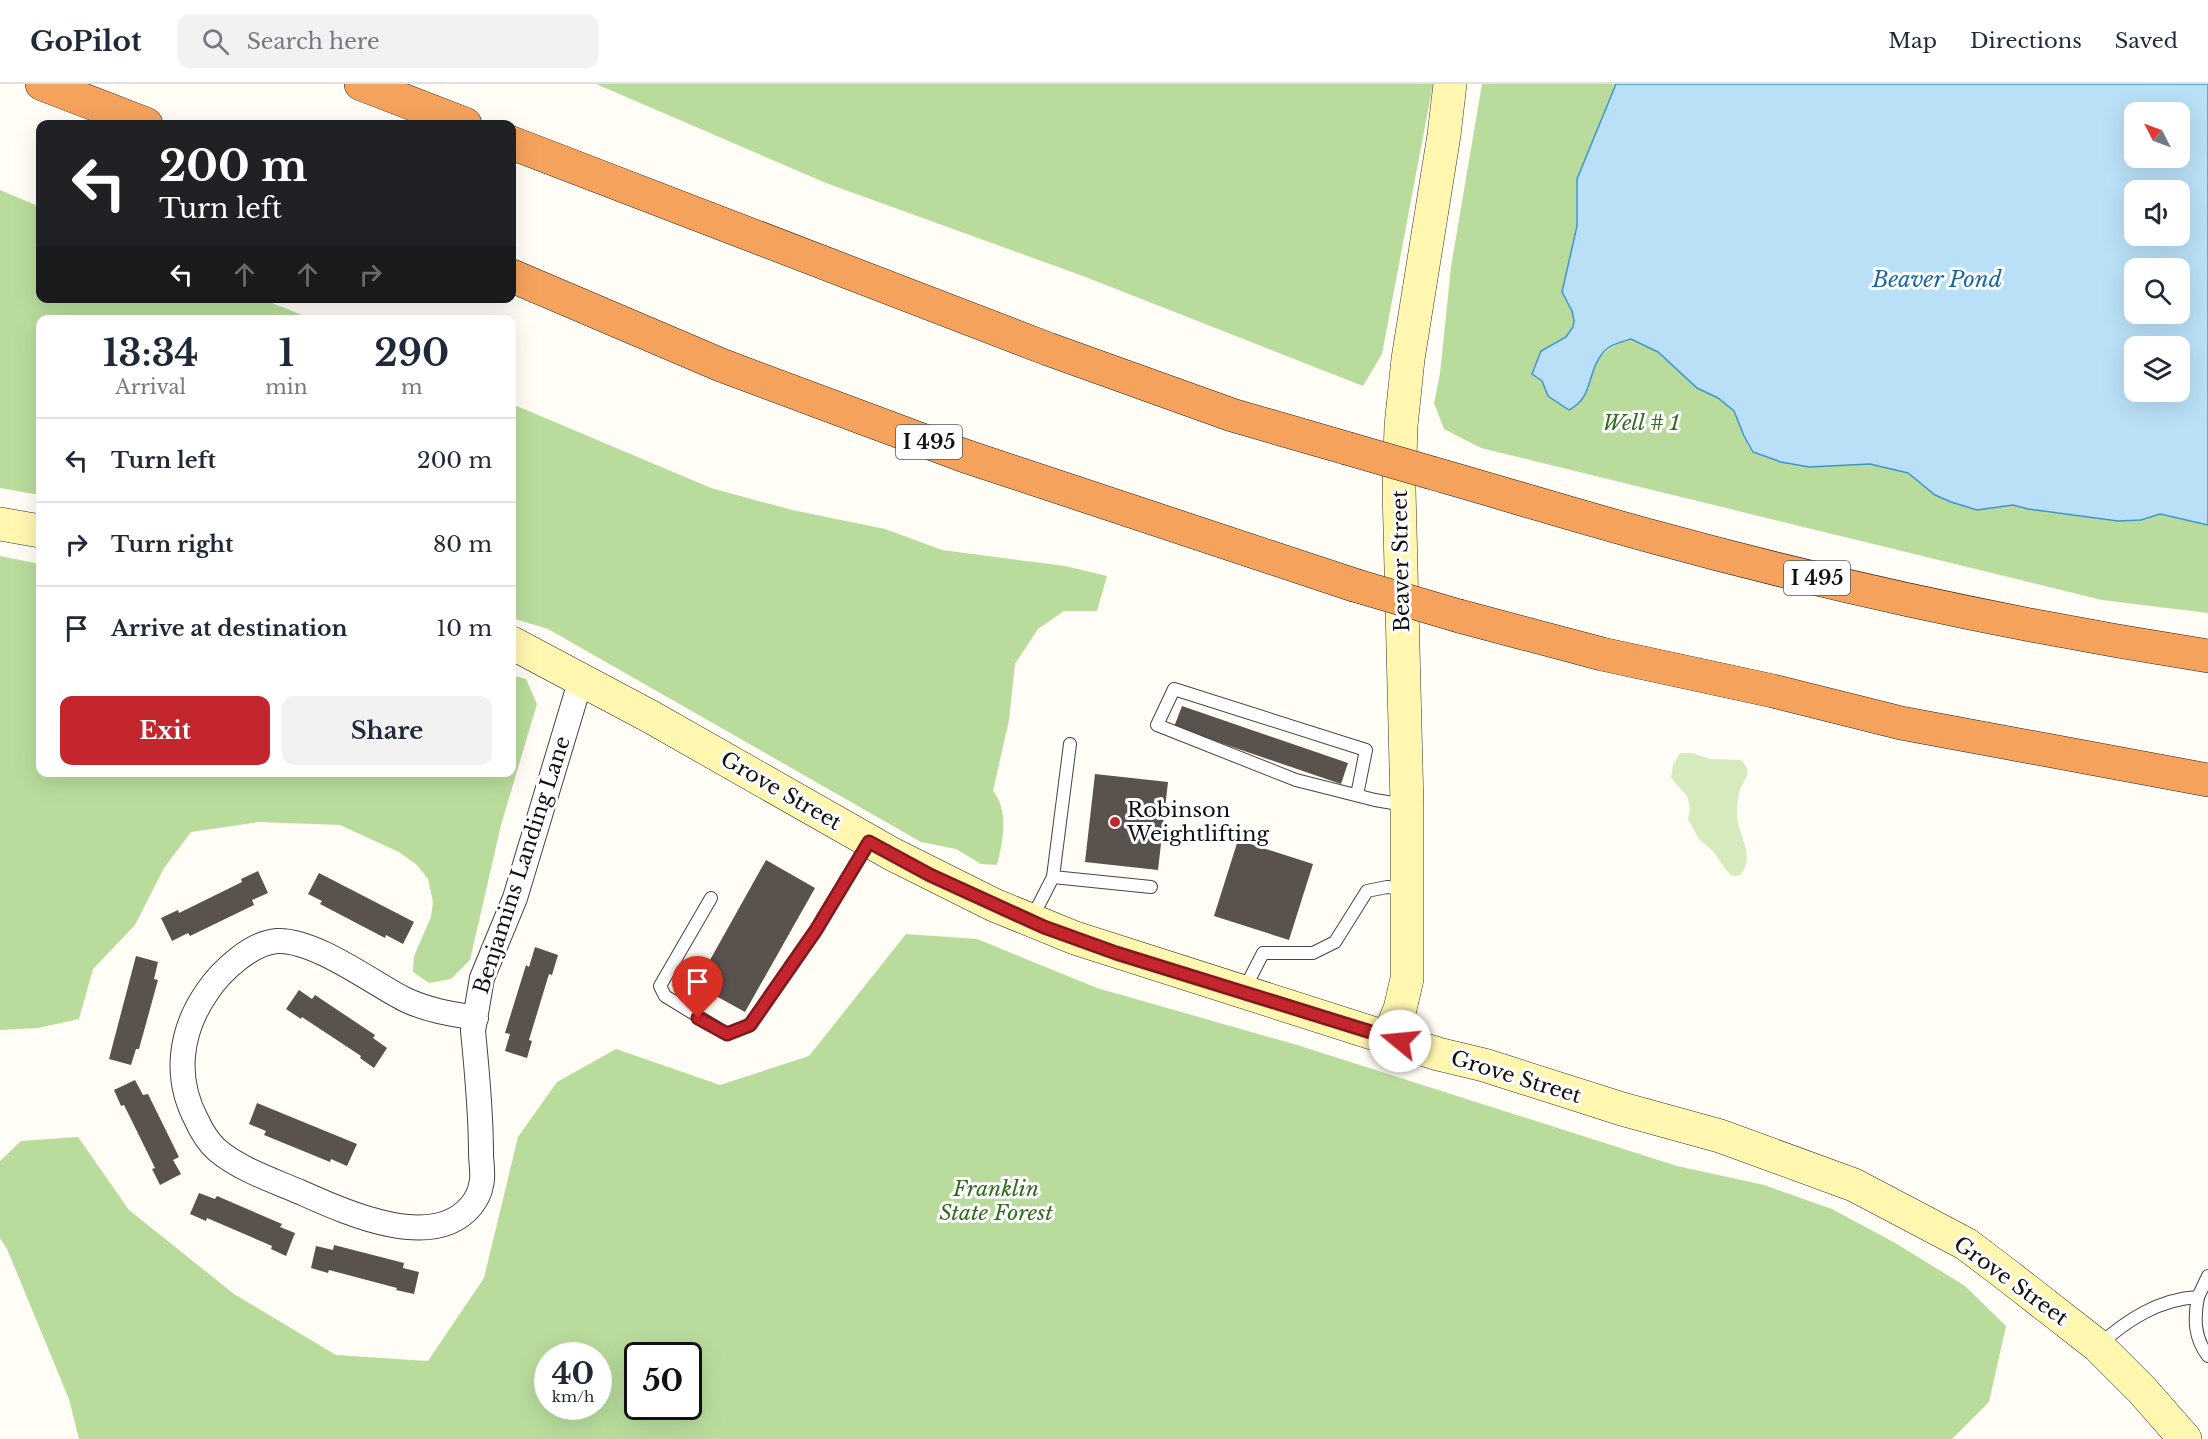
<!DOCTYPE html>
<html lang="en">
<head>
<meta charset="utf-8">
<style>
	:root { --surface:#fff; --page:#f2f2f3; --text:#1f2937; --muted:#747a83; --line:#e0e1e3; --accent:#c4262e }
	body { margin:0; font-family:"Libre Baskerville",serif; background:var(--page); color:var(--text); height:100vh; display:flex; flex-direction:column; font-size:22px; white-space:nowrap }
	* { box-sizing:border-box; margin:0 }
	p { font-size:20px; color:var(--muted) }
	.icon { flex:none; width:33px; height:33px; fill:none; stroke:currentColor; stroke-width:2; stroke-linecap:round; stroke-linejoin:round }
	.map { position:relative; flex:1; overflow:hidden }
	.sheet { position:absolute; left:36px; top:231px; width:480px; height:462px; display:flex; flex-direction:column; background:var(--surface); border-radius:12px; box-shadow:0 6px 24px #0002 }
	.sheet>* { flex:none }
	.top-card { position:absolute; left:36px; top:36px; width:480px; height:183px; border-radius:12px; box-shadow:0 6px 24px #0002; background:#202124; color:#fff; overflow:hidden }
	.needle { width:39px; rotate:312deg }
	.buttons { position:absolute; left:2124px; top:18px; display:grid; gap:12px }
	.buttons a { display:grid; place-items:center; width:66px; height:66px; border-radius:12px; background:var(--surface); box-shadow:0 6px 24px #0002; font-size:30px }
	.speed { position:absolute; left:534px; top:1258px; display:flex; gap:12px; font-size:30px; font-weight:700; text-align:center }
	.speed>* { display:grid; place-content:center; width:78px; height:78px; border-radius:50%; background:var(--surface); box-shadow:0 6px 24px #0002; line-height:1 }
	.speed small { font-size:15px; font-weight:400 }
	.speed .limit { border:3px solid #111; border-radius:9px; background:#fff; color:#111 }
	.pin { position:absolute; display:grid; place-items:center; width:51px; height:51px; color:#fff; margin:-62px -26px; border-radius:50% 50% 50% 0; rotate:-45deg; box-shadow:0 0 6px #0007 }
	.pin .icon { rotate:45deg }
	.me { position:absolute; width:66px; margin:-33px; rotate:287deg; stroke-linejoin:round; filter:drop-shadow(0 0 4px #0008) }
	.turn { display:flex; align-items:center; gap:21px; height:126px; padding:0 24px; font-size:27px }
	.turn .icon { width:78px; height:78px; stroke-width:2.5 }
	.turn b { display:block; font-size:42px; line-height:51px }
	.lanes { display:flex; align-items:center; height:57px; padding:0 24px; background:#0003; justify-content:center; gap:30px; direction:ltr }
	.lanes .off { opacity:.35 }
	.eta { display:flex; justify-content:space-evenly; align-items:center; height:102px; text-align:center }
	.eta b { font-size:36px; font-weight:800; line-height:42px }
	.button { display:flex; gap:12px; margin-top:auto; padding:12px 24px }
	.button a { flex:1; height:69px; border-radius:12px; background:var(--accent); color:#fff; font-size:24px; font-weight:800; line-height:69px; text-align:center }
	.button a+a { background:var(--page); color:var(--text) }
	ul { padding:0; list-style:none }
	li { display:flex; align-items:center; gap:18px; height:84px; padding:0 24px; border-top:2px solid var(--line) }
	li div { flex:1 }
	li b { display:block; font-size:22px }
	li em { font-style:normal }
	header { display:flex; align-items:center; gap:36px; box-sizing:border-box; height:84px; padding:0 30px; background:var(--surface); border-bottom:2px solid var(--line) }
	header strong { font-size:28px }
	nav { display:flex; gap:33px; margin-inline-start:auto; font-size:21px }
	.search { width:420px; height:54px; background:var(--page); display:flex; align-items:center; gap:15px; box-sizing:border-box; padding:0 21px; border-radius:12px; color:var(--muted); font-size:22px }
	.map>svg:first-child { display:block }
	.green { fill:#d5ebbd }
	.forest { fill:#b9dc9c; fill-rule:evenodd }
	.water { fill:#b9e0f7; stroke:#3f96cf; stroke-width:1.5; fill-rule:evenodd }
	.building { fill:#5a524d }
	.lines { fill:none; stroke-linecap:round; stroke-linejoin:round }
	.lane-casing { stroke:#444; stroke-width:14 }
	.street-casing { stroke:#444; stroke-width:26 }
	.secondary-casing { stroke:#333; stroke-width:34 }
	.highway-casing { stroke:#222; stroke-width:34 }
	.lane { stroke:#fff; stroke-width:12 }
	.street { stroke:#fff; stroke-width:24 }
	.secondary { stroke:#fff6b0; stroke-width:33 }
	.highway { stroke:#f5a25d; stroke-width:33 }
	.highway-bridge-casing { stroke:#222; stroke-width:34; stroke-linecap:butt }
	.highway-bridge { stroke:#f5a25d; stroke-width:33 }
	.route-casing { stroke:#7f191e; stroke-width:15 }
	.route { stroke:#c4262e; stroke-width:10 }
	.poi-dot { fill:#c4262e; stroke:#fff; stroke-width:2 }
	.labels { text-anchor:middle; stroke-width:6; stroke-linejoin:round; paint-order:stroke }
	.shield { fill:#fff; stroke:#585858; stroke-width:1.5 }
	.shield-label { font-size:20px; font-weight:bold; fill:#111 }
	.park-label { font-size:21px; font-style:italic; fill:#2f6b1f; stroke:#fff }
	.street-label { font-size:21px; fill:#111; stroke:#fff }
	.poi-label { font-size:21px; fill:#111; stroke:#fff; text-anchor:start }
	.water-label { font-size:22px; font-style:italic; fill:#1768a6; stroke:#fff }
</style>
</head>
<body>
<header>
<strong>GoPilot</strong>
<div class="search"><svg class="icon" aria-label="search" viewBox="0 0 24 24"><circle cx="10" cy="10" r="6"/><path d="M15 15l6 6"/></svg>Search here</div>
<nav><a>Map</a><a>Directions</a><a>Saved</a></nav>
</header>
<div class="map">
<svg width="2208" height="1355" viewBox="0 0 2208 1355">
	<rect width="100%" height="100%" fill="#fffdf5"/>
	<path class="green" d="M1680,669H1692L1710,675L1741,676C1755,692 1743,693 1739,709C1737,716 1737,726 1737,733C1739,753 1756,773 1740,791L1732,792L1726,786L1713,767L1699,755L1688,735L1690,723L1687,712L1671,694L1673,681Z"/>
	<g class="forest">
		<polygon points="596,0 1433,0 1382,270 1363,302 1083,192 826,99"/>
		<path d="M1482,0H1616L1577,95V142L1562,208L1572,227L1574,237L1573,243L1566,253L1541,267L1536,294L1542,297L1588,306C1595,277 1601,264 1631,255L1658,268L1697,304L1718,314L1734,327L1744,352L1809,383L1870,380L1908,389L1935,411L1951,418L1977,426L2013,421L2028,425L2118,437L2141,436L2160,430L2208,441V529L2102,516L1481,364L1444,345L1434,319L1440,290L1451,183Z"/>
		<polygon points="0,106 40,123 40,214 262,215 312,235 40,236 40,411 0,404"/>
		<path d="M512,320L711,404L792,426L885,445L942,466L1065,482L1107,492L1097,527H1064L1038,545L1015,580L1009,636L993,707C1009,726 1003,758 997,781L981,780L956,765L921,758L548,545L512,534Z"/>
		<polygon points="0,472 40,480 40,688 512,688 512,591 526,595 537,620 501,741 470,876 451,895 429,899 413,888 414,872 431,833 433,818 428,795 417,781 399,768 340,741 259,738 191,748 164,784 135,841 93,885 79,935 38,944 0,946"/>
		<path d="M906,850L977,855L1097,904L1297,961L1677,1082L1764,1101L1832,1125L1897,1160L1965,1202L2006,1242L1989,1318L1952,1355H79L69,1315L7,1165L0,1154V1077L21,1057L78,1053L129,1126L234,1210L336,1271L428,1277L484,1194L518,1053L557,998L616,965L720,1001L809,972ZM548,1272H598V1323H548ZM638,1272H688V1323H638Z"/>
	</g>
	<path class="water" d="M1616,0H2208V441L2160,430L2141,436L2118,437L2028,425L2013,421L1977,426L1951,418L1935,411L1908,389L1870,380L1809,383L1781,378L1753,368L1744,352L1734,327L1718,314L1697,304L1658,268L1631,255C1621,258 1608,261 1602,270C1586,290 1594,313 1569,326L1548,312L1542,297L1532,290L1541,267L1566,253L1573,243L1574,237L1572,227L1562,208L1577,142V95ZM2134,28H2180V74H2134ZM2134,106H2180V152H2134ZM2134,184H2180V230H2134ZM2134,262H2180V308H2134Z"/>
	<g class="building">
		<polygon points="1182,622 1348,679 1341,700 1174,643"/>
		<polygon points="1095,690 1168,698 1158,786 1085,778"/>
		<polygon points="1238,756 1313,780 1289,856 1214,832"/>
		<polygon points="766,776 815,804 745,928 696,901"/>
		<polygon points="258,787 268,809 252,816 254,821 190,852 188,849 172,857 161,834 178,826 179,829 242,798 241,795"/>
		<polygon points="319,789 414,838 403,860 386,851 385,854 320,820 322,817 308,810"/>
		<polygon points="535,863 558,871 552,891 549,890 529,956 532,957 527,974 505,967 510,950 505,949 526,881 529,883"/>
		<polygon points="136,872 158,878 154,895 158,896 139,965 136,965 131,981 109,975"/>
		<polygon points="299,906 312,915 315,911 375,951 373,954 387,964 374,984 360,974 361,972 302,933 301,935 286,925"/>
		<polygon points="135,996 143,1011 148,1010 179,1073 173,1076 181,1090 160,1101 152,1085 155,1084 124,1021 121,1022 114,1006"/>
		<polygon points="257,1019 357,1060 347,1082 331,1075 330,1078 264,1051 266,1047 249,1040"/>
		<polygon points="199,1109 215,1115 217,1112 282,1140 280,1143 295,1149 286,1172 271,1165 272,1162 207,1134 206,1137 190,1130"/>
		<polygon points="334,1161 404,1179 403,1184 419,1188 414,1210 396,1206 397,1204 329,1186 328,1189 311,1184 316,1162 333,1166"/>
	</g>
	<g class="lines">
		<defs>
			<g id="lane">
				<polyline points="1357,711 1366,666 1174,605 1157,641 1296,696 1375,716 1405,721"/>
				<polyline points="1053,793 1151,803"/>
				<polyline points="711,814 660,902 665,912 727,950 750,941 816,846 868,759"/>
				<polyline points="1031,836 1053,793 1070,660"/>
				<polyline points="1244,906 1263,869 1313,869 1335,858 1367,807 1387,803 1406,805"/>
				<path d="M2198,1213C2194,1234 2194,1254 2208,1272"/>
				<path d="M2099,1261C2127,1236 2159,1215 2198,1213L2208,1192"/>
			</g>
			<path id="street" d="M476,934C451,930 426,926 404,915C371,898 314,855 277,857C251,859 221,887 207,908C180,947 174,993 196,1035C201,1046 208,1058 217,1066C241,1086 272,1096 300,1108C343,1127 432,1169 471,1122C475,1117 480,1108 481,1101C484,1092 481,1079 481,1069C481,1028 477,987 473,947L482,894L515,814L581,595"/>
			<g id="secondary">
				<polyline points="0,440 40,447"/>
				<polyline points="512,559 651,633 892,770 994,821 1075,854 1438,970 1484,981 1622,1025 1720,1052 1854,1101 1966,1160 2007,1191 2098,1262 2142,1306 2185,1355"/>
				<polyline points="1388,954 1400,925 1407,895 1407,721 1399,405 1401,342 1408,275 1444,51 1450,0"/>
			</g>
			<g id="highway">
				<polyline points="42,0 146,40"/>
				<polyline points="361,0 465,40"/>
				<polyline points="512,59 1048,265 1232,331 1346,364"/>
				<polyline points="512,192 721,281 965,372 1354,501"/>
				<path d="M1432,389C1506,410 1580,433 1654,453C1836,503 2022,543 2208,572"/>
				<polyline points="1459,532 1602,570 1773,607 1901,639 2208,696"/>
			</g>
		</defs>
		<use href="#lane" class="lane-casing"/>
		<use href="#street" class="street-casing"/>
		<use href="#secondary" class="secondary-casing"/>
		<use href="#highway" class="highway-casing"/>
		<use href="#lane" class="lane"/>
		<use href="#street" class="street"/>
		<use href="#secondary" class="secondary"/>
		<use href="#highway" class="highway"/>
		<defs>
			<g id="highway-bridge">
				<polyline points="1346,364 1432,389"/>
				<polyline points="1354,501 1459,532"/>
			</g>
		</defs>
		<use href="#highway-bridge" class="highway-bridge-casing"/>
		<use href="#highway-bridge" class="highway-bridge"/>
	</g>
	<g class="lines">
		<defs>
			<polyline id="route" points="698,934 727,950 750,941 816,846 869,758 930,791 1044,843 1116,869 1400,957"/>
		</defs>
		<use href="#route" class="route-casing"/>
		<use href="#route" class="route"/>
	</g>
	<circle class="poi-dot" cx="1115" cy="738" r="6"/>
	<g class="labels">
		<g class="shield">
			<rect x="896" y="341" width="66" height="34" rx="4.5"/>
			<rect x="1784" y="477" width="66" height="34" rx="4.5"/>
		</g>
		<g class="shield-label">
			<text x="929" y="365">I 495</text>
			<text x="1817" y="501">I 495</text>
		</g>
		<g class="park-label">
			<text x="1641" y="346">Well # 1</text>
			<text x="996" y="1112">Franklin<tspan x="996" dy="24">State Forest</tspan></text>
		</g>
		<g class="street-label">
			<text transform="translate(1401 477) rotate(-91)" y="7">Beaver Street</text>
			<text transform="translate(781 707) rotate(30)" y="7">Grove Street</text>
			<text transform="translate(522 781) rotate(-72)" y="7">Benjamins Landing Lane</text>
			<text transform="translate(1516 993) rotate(17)" y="7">Grove Street</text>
			<text transform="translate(2011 1197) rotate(36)" y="7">Grove Street</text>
		</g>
		<g class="poi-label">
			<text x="1127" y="733">Robinson<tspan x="1127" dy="24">Weightlifting</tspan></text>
		</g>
		<g class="water-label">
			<text x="1937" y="203">Beaver Pond</text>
		</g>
	</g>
</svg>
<div class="buttons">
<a><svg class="needle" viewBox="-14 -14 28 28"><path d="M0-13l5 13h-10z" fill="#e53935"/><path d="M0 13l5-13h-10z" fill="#747a83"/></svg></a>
<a><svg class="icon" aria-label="sound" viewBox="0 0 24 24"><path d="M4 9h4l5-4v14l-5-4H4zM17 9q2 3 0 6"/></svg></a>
<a><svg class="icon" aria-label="search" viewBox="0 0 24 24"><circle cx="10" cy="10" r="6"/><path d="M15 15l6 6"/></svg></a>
<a><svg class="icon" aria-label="layers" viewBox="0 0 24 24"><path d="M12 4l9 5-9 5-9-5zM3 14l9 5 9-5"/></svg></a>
</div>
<div class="speed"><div>40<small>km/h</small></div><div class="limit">50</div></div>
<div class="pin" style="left:698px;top:934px;background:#d93025"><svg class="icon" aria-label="arrive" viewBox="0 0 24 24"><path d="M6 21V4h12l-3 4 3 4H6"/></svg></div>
<svg class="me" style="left:1400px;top:957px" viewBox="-20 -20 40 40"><circle r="19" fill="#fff"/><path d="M0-13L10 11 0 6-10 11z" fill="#c4262e"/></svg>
<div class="top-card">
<div class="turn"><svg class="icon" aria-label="left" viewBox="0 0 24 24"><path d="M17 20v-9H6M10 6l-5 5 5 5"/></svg><div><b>200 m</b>Turn left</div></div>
<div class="lanes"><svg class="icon" aria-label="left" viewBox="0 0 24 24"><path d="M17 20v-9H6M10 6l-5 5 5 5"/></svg><svg class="icon off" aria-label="ahead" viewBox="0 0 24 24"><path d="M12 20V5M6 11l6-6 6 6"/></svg><svg class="icon off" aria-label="ahead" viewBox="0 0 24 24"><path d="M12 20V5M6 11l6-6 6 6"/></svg><svg class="icon off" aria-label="right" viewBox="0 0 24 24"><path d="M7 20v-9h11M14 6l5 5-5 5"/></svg></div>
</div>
<section class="sheet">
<div class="eta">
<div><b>13:34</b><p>Arrival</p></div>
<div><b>1</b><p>min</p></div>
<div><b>290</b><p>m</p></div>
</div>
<ul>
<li><svg class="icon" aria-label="left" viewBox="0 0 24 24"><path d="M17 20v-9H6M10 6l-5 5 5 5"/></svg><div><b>Turn left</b></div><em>200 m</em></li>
<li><svg class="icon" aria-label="right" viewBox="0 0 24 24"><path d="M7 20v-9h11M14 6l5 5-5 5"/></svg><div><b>Turn right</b></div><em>80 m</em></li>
<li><svg class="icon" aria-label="arrive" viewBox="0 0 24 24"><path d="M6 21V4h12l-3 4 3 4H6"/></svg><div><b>Arrive at destination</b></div><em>10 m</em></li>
</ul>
<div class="button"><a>Exit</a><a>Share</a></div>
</section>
</div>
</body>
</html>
